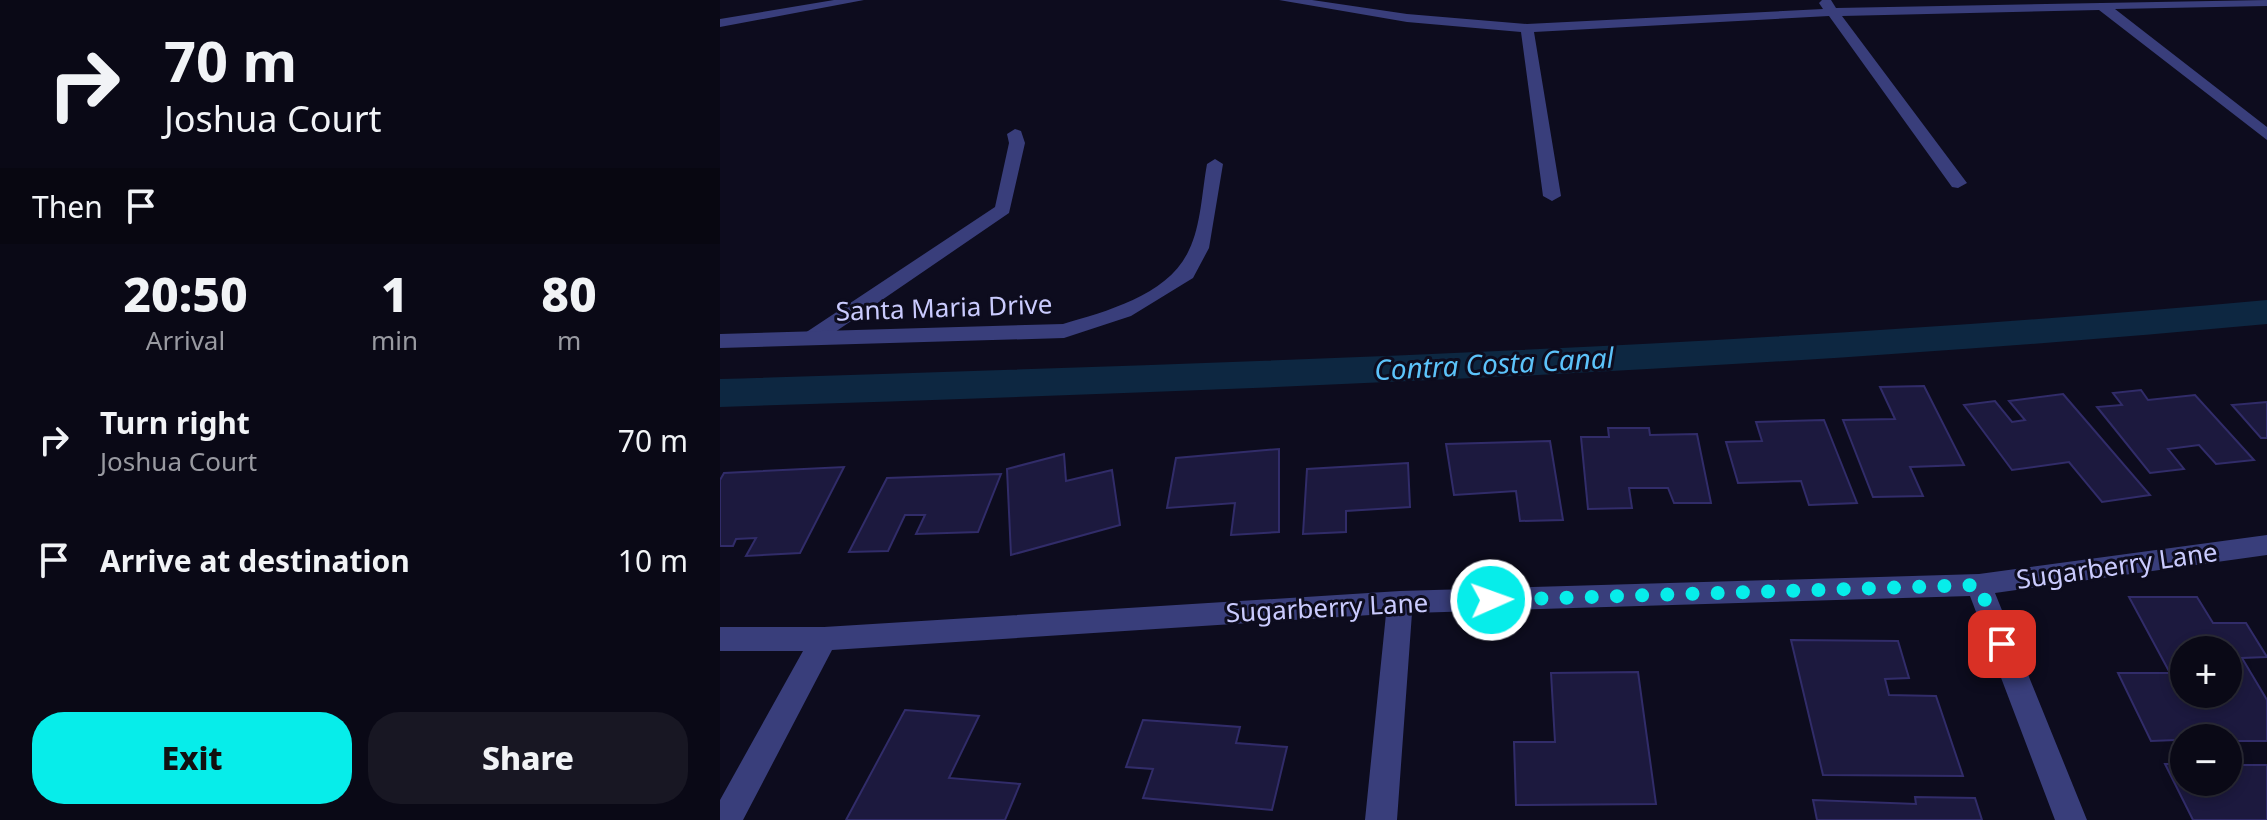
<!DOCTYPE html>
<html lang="en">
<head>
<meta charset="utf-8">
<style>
	:root { --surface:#0a0916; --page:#181723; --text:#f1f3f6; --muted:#999aa1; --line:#2a2a35; --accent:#07edea }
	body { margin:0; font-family:"Noto Sans",sans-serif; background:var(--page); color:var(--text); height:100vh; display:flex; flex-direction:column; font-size:30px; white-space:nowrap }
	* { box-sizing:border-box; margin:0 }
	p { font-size:26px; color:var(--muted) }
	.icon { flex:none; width:44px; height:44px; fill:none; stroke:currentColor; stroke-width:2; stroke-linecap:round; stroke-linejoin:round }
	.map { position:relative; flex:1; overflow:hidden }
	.panel { display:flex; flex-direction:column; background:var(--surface); width:720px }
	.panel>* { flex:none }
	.hud { background:#0a0916; color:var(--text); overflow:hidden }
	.controls { position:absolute; left:1450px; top:636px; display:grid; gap:16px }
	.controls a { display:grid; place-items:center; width:72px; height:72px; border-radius:50%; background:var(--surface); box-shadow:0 4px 12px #0003,0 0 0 2px var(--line); font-size:40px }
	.pin { position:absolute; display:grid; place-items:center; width:68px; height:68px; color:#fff; margin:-34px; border-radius:16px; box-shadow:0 4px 12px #0006 }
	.me { position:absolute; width:88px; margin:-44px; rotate:88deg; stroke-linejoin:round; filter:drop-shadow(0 0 6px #0008) }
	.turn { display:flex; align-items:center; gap:28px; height:168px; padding:0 32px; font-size:36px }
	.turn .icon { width:104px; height:104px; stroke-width:2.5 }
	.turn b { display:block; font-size:56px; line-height:68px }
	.then { display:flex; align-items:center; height:76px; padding:0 32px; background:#0003; gap:16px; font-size:30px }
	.eta { display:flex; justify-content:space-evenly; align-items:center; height:136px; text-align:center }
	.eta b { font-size:48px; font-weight:800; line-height:56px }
	.button { display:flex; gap:16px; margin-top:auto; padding:16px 32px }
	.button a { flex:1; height:92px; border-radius:32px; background:var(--accent); color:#111; font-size:32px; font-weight:800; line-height:92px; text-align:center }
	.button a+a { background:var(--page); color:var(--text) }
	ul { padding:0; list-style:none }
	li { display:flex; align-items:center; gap:24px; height:120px; padding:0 32px }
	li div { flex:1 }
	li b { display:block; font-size:30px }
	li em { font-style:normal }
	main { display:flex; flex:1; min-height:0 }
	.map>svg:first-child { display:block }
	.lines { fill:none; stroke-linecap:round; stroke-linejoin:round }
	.canal { fill:#0d2741; fill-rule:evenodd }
	.building { fill:#1c193e; stroke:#312c69; stroke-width:2; fill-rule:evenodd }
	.service { fill:#393e7b; fill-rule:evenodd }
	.minor { fill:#393e7b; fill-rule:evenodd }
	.route { stroke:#07edea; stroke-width:14; stroke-dasharray:0 25.2 }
	.labels { text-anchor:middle; stroke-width:6; stroke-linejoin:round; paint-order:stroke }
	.street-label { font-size:26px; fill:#cacbfe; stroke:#0d0c1e }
	.water-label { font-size:28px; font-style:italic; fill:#5cc3fa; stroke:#0d0c1e }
</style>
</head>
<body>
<main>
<section class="panel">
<div class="hud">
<div class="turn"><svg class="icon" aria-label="right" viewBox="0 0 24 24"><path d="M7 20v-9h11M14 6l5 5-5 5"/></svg><div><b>70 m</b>Joshua Court</div></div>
<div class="then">Then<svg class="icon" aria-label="arrive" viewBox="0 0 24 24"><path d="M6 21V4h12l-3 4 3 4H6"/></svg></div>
</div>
<div class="eta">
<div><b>20:50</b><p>Arrival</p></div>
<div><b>1</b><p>min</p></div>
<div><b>80</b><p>m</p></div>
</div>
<ul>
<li><svg class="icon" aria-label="right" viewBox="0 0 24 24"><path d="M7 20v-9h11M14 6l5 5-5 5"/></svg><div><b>Turn right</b><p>Joshua Court</p></div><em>70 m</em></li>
<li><svg class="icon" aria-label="arrive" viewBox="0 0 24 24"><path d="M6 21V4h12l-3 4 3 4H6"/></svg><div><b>Arrive at destination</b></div><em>10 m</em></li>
</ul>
<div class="button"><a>Exit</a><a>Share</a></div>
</section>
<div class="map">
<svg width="1547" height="820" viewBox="0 0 1547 820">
	<rect width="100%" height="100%" fill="#0d0c1e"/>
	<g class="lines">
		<path class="canal" d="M1547,300V324C1032,372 517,390 0,407V379C516,363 1032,347 1547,300Z"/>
	</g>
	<g class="building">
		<polygon points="1204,386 1244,465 1190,467 1203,496 1153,497 1123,420 1175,419 1160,387"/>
		<polygon points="1421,390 1428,400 1475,395 1534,460 1496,464 1479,445 1448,449 1464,469 1430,473 1377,407 1402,405 1393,393"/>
		<polygon points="1343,394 1430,495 1382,502 1349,462 1292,470 1244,405 1275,401 1292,422 1305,420 1289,401"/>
		<polygon points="1547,402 1547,438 1541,438 1512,405"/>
		<polygon points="1104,420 1137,503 1089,505 1081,481 1018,483 1006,442 1042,441 1036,422"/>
		<polygon points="888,428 929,428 930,435 977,434 991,503 954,503 948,488 909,488 912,508 868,509 861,437 889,437"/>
		<polygon points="830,441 843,520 800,521 796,491 734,495 726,444"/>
		<polygon points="559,449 559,532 511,535 515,503 447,508 456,458"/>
		<polygon points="344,454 346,481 392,470 400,525 291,555 287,469"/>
		<polygon points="688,463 690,507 626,511 626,532 583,534 587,469"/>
		<polygon points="124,467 80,553 26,556 36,538 16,539 13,546 0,546 0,480 4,473"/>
		<polygon points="281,474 258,532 196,534 205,515 185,515 168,551 129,552 167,478"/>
		<path d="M1409,597H1477L1493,623H1526L1547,657L1522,658L1547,700V741H1508V738L1431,741L1398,673H1450ZM1464,650H1508V694H1464Z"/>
		<polygon points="1071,640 1178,641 1189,678 1165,679 1169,695 1216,696 1243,776 1103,775"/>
		<polygon points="918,672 936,804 796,805 794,742 835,742 831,673"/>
		<polygon points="185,710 259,716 229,778 300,784 285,820 126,820"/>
		<polygon points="423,720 520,727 516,743 567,747 552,810 423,798 433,769 406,767"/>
		<polygon points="1445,764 1464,764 1464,782 1508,782 1508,765 1547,765 1547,820 1473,820"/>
		<polygon points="1195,797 1255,798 1262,820 1097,820 1093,800 1196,804"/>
	</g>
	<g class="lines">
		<polygon class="service" points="295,129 301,131 305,143 289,213 99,343 85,343 82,338 85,333 275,207 289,143 287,134"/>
		<g class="minor">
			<polygon points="114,0 144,0 0,27 0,19"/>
			<polygon points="559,0 592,0 687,14 807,24 1103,9 1099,3 1102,0 1111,0 1116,8 1547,0 1547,6 1395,9 1547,127 1547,140 1379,10 1122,16 1247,183 1238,188 1232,187 1109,16 814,32 841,196 832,201 823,196 801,32 687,22"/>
			<path d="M495,159L503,164L489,248L473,278L411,316L344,338L0,348V334L343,324C387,311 449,295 469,250C481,226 482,191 487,164Z"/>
			<polygon points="1547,535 1547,555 1275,593 1367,820 1335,820 1250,596 692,613 677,820 645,820 666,614 112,650 23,820 0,820 0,800 83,651 0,651 0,627 104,627 680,591 1259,574"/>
		</g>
	</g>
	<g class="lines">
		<polyline class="route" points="771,600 1259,585 1282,644"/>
	</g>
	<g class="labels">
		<g class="street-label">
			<text transform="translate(224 308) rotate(-2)" y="9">Santa Maria Drive</text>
			<text transform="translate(1397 566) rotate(-8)" y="9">Sugarberry Lane</text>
			<text transform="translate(607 608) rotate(-3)" y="9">Sugarberry Lane</text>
		</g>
		<g class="water-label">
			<text transform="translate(774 364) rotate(-3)" y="10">Contra Costa Canal</text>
		</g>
	</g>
</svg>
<div class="controls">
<a>+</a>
<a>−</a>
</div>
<div class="pin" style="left:1282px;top:644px;background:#d93025"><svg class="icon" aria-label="arrive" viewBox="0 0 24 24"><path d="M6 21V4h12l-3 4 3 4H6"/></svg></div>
<svg class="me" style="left:771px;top:600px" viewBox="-20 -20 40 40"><circle r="17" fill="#07edea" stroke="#fff" stroke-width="3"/><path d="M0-11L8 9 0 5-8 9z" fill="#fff"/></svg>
</div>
</main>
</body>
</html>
